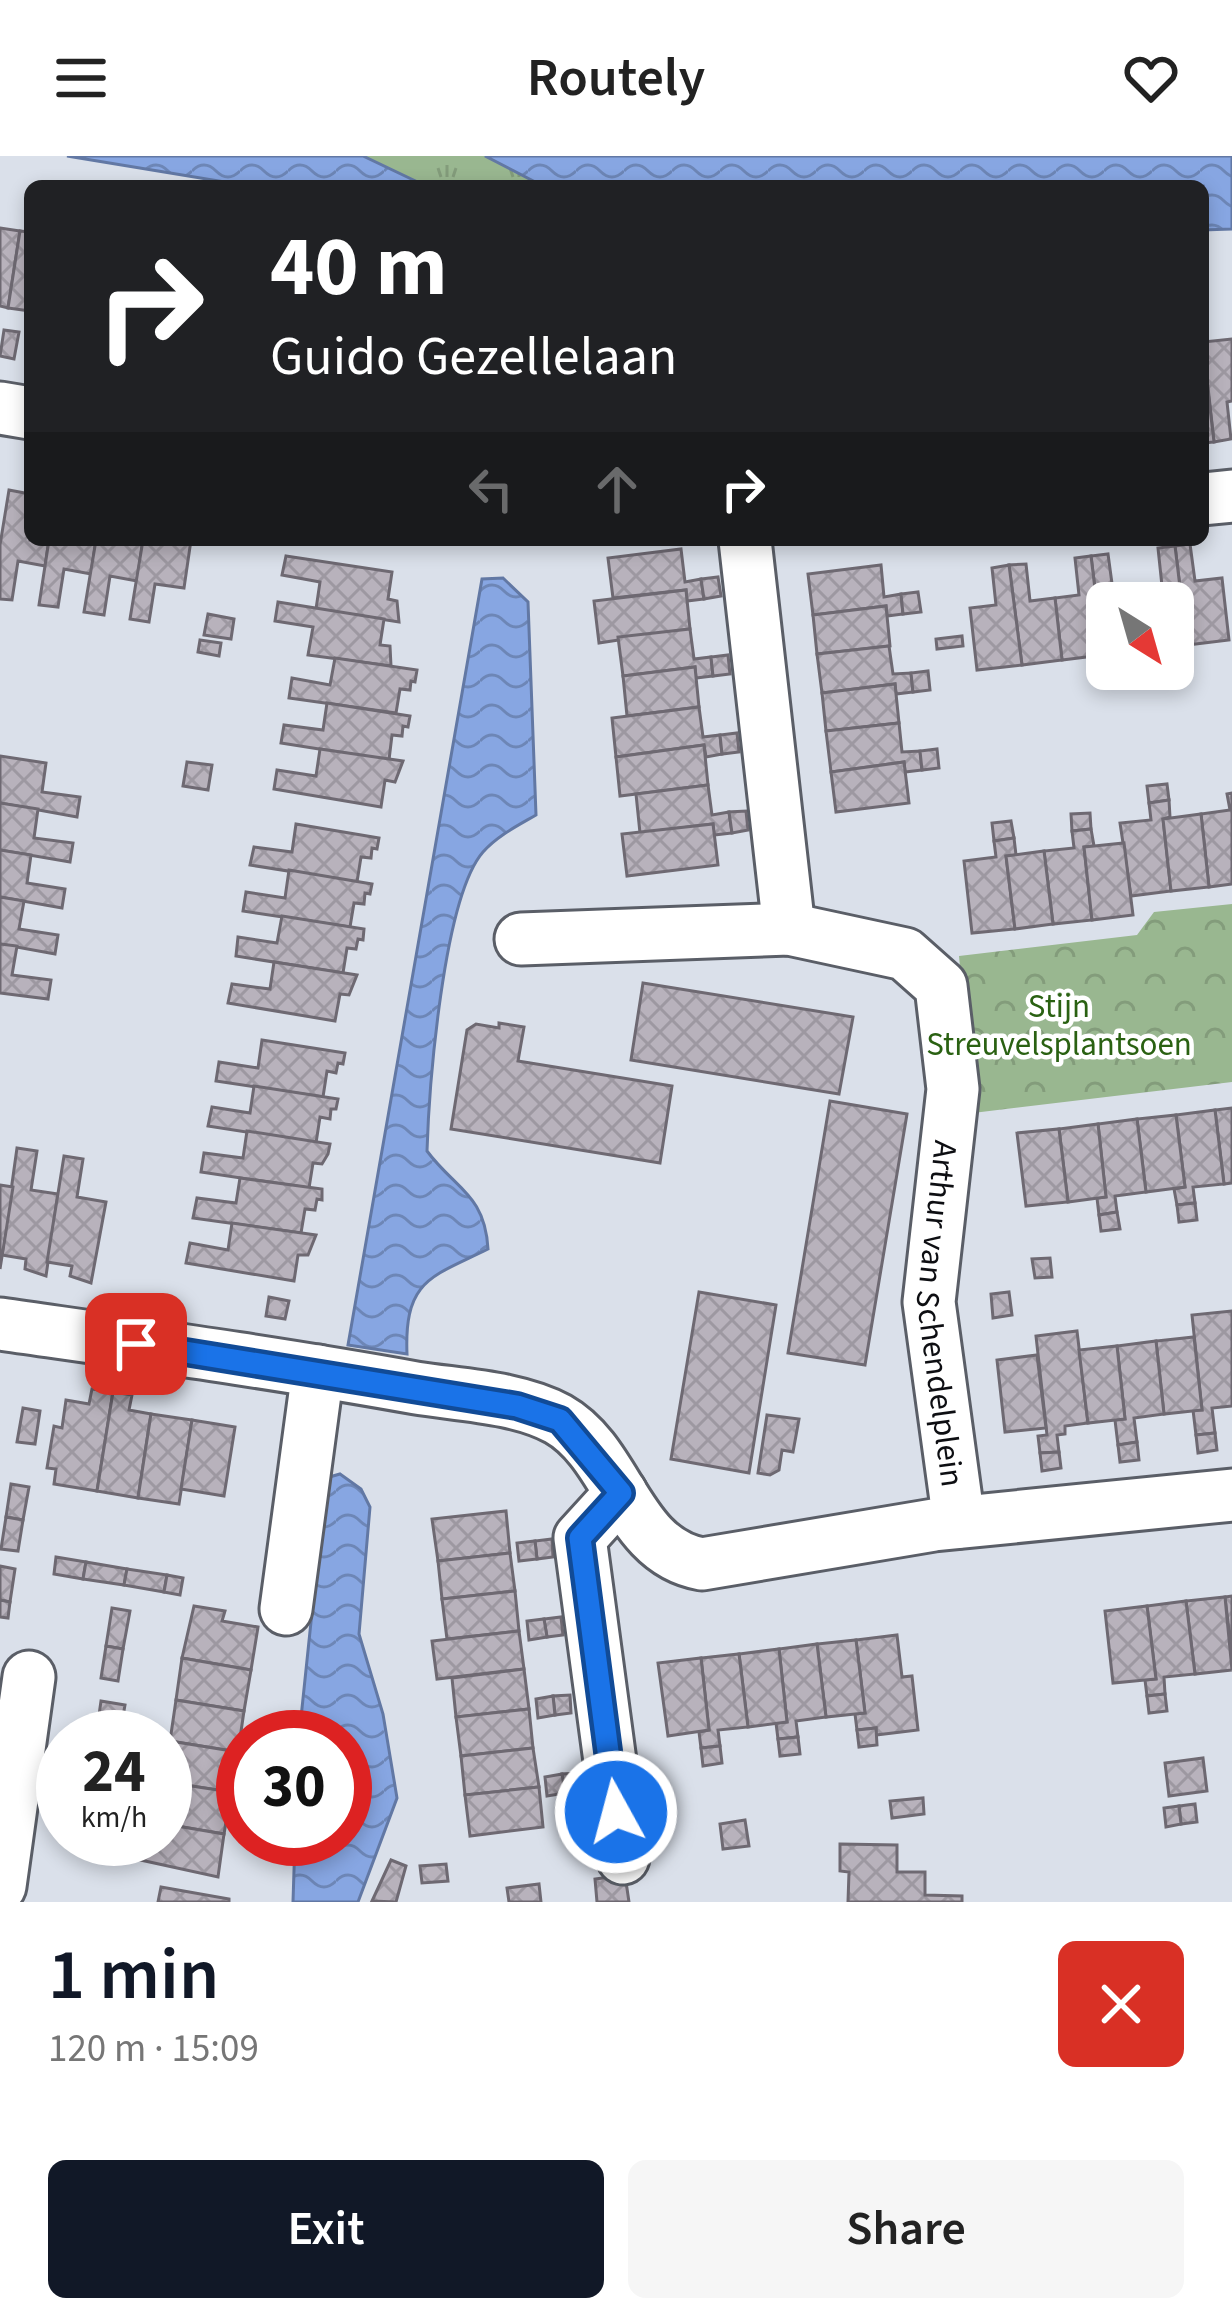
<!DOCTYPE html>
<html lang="en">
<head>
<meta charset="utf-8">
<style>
	:root { --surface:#fff; --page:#f6f6f6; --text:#222; --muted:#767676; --accent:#111827 }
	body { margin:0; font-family:"Source Sans 3",sans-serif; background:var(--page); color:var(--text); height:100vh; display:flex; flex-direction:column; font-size:45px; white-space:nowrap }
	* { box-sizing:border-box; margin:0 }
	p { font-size:39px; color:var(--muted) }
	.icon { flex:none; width:66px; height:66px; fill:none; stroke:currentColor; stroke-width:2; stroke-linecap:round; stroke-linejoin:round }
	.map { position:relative; height:1746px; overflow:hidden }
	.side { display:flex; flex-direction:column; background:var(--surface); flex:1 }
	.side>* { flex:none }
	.hud { position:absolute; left:24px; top:24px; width:1185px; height:366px; border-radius:18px; box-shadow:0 6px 18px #0003; background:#202124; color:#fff; overflow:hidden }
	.needle { width:78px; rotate:143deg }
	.controls { position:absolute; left:1086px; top:426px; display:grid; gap:24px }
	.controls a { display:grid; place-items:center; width:108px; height:108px; border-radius:18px; background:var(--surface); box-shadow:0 6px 18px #0003; font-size:60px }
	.speed { position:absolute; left:36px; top:1554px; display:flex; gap:24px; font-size:60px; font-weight:700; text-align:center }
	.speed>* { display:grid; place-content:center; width:156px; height:156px; border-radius:50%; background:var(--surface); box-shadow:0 6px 18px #0003; line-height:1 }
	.speed small { font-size:30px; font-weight:400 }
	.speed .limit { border:18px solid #d22; background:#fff; color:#111 }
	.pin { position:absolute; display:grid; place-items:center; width:102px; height:102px; color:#fff; margin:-51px; border-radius:24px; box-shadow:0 6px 18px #0006 }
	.me { position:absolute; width:132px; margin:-66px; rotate:353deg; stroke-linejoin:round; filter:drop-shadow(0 0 9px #0008) }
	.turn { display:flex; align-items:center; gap:42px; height:252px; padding:0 48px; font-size:54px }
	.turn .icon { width:156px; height:156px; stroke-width:2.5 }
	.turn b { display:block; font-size:84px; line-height:102px }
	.lanes { display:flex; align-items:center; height:114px; padding:0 48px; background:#0003; justify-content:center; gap:60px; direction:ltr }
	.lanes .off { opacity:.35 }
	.round { display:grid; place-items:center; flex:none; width:126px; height:126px; border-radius:18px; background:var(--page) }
	.headline { display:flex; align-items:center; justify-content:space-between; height:204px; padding:0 48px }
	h1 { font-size:72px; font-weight:600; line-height:90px; color:var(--accent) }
	.button { display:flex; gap:24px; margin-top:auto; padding:24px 48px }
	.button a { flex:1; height:138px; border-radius:18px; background:var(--accent); color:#fff; font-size:48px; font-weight:600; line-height:138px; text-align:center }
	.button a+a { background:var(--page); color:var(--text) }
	header { display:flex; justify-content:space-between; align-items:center; height:156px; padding:0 48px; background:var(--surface); font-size:54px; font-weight:600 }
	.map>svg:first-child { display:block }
	.grass { fill:url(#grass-tufts) }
	.park { fill:url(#park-crowns) }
	.water { fill:url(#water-waves); stroke:#6278a4; stroke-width:3 }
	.building { fill:url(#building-cross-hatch); stroke:#6e6972; stroke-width:3 }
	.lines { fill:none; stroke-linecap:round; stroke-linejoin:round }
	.street-casing { stroke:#5a5e67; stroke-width:57 }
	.street { stroke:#fff; stroke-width:51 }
	.route-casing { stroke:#114b97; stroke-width:30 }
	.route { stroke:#1a73e8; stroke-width:21 }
	.labels { text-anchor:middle; stroke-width:9; stroke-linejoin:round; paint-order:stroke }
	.park-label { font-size:33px; fill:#2a6112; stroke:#fff }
	.street-label { font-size:33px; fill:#0d0e12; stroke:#fff }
</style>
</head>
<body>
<header><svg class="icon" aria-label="menu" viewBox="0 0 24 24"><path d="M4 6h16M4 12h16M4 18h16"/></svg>Routely<svg class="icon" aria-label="heart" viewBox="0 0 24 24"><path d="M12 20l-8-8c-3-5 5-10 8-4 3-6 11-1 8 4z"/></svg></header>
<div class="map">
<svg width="1232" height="1746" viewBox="0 0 1232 1746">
	<defs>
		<pattern id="grass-tufts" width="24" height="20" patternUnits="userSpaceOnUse" patternTransform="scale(3)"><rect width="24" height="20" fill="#99b790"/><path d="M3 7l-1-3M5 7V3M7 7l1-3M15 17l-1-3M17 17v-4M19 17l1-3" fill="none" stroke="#839c7b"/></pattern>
		<pattern id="park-crowns" width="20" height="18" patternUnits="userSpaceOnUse" patternTransform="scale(3)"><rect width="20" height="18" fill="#99b790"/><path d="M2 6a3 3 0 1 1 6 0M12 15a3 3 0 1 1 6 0" fill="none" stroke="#839c7b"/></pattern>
		<pattern id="water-waves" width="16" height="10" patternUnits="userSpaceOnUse" patternTransform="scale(3)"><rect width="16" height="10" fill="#87a6e2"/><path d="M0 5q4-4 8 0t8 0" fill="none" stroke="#6d86b6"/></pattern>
		<pattern id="building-cross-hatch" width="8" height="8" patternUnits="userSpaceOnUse" patternTransform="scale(3)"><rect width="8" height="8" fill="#b8b2bc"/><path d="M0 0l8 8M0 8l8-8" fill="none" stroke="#9d98a1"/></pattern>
	</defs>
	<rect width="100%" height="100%" fill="#dae0ea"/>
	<polygon class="grass" points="363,0 485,0 543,30 426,30"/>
	<polygon class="park" points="1232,748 1232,926 973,957 959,800 1137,779 1154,756"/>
	<g class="water">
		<polygon points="67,0 363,0 426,30 249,30"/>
		<polygon points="485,0 1232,0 1232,73 1203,74 1203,30 543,30"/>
		<path d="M503,422L528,446L536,659C517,670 497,680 483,696C443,742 429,932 427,995C455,1033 485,1038 488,1093C432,1121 404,1123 407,1198L348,1189L482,423Z"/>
		<polygon points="340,1318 361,1333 370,1351 359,1478 383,1558 397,1642 358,1746 293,1746 295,1683 345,1683 345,1581 299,1581 326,1322"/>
	</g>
	<g class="building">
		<polygon points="0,72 20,75 8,152 0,150"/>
		<polygon points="20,75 30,76 30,155 8,152"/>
		<polygon points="4,174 19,176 14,203 0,200"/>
		<polygon points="1232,183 1232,245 1227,246 1231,283 1214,286 1203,186"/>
		<polygon points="1203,193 1214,286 1203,287"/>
		<polygon points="9,334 30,338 30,384 49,384 45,410 18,405 12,444 0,443 0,389"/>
		<polygon points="49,384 96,384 91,418 64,413 58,451 39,449"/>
		<polygon points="96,384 143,384 137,425 110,420 104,459 84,456"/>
		<polygon points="143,384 191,384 184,432 155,428 149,466 130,463"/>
		<polygon points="1190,388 1195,425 1222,422 1229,484 1187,489 1175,390"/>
		<polygon points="1175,390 1187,489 1173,491 1173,447 1139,447 1137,432 1162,430 1158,392"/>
		<polygon points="681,393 685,426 701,423 704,443 687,445 686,434 613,442 608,402"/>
		<polygon points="1108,398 1113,435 1137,432 1139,447 1107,447 1107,499 1103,499 1091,400"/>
		<polygon points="286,400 392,416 388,443 397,445 399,466 316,453 320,426 282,419"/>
		<polygon points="1091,400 1103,499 1062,504 1055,442 1079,439 1075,402"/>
		<polygon points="1026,408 1030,445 1055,442 1062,504 1022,509 1009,409"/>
		<polygon points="881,409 884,441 901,438 903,458 887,460 886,450 813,459 808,418"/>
		<polygon points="1009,409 1022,509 977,514 970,452 996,449 992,412"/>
		<polygon points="718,421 721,440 704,443 701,423"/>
		<polygon points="686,434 690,473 599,487 594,445"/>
		<polygon points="918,436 921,456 903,458 901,438"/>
		<polygon points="278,446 384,463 380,489 390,490 391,510 308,499 313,471 275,465"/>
		<polygon points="886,450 890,490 817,498 813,459"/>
		<polygon points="208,458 234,463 231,483 204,479"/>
		<polygon points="690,473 694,503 711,501 713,520 696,522 695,511 623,520 618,481"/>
		<polygon points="962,480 963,490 937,493 936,483"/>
		<polygon points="200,484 221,487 219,500 198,496"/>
		<polygon points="889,490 893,518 911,517 913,536 896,538 895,528 822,537 817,498"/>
		<polygon points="728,499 730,518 713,520 711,501"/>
		<polygon points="335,502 417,514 415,526 411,525 410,534 400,533 396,557 289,542 292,522 330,529"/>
		<polygon points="695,511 699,551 627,560 623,520"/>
		<polygon points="928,515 930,534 913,536 911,517"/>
		<polygon points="895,528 899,567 826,575 822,537"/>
		<polygon points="327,547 410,560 408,571 403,570 402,580 392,579 389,604 281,587 284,569 323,574"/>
		<polygon points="699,551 703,581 720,579 722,598 706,601 704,589 616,601 612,562"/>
		<polygon points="899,567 902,596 920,595 922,614 905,616 904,606 831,616 826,575"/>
		<polygon points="737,577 739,596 722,598 720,579"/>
		<polygon points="704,589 708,629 620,640 616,601"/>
		<polygon points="320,593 403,605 395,626 385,624 381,651 274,633 277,614 316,620"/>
		<polygon points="937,593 939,612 922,614 920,595"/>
		<polygon points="0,600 46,607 42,636 80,641 77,661 0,647"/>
		<polygon points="187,606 212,609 208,634 183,630"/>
		<polygon points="904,606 909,647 836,656 831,616"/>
		<polygon points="1167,628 1169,644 1149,647 1147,630"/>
		<polygon points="708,629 712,659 729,656 732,677 714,679 713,668 640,677 636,638"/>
		<polygon points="1232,637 1232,728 1209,731 1201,658 1230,654 1227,638"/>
		<polygon points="1169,644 1170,661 1163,663 1171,735 1131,740 1120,667 1151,664 1149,647"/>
		<polygon points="0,647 38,653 34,682 73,687 70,706 0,694"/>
		<polygon points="746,655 748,674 732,677 729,656"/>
		<polygon points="1090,657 1091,673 1072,675 1071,658"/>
		<polygon points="1201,658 1209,731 1171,735 1163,663"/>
		<polygon points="1011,665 1014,682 994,685 992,667"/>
		<polygon points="296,668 379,682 377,693 372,692 371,702 361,701 357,726 250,709 254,691 292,696"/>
		<polygon points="713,668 718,709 627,720 622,678"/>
		<polygon points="1091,673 1094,690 1084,691 1092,764 1053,768 1044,695 1074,692 1072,675"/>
		<polygon points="1014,682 1016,699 1006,700 1015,773 972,777 964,705 996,701 994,685"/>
		<polygon points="1124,687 1133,759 1092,764 1084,691"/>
		<polygon points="0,694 31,699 27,727 65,733 62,752 0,741"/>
		<polygon points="1044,695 1053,768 1015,773 1006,700"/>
		<polygon points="289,714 372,728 370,738 365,737 364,748 354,747 350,771 243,755 246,736 285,742"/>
		<polygon points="0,741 24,745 19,773 58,779 55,798 0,788"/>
		<polygon points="282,760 364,773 363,784 358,783 356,793 347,792 343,817 236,800 238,781 277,787"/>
		<polygon points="0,788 17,790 12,819 51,824 48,843 0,837"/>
		<polygon points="274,806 357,819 349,839 340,838 335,865 228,847 232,828 270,833"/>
		<polygon points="643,827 853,861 839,938 631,904"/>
		<polygon points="499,867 524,871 518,905 672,930 660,1007 451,973 467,874 476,868 499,872"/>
		<polygon points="262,884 345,897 343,908 338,907 336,917 327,915 323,941 216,925 219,906 258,912"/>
		<polygon points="254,930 338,943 336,953 331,953 330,963 320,961 316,987 208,970 212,951 250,957"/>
		<polygon points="830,945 907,958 865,1209 788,1197"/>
		<polygon points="1232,952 1232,1027 1224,1028 1215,954"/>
		<polygon points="1215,954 1224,1028 1193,1031 1195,1047 1177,1049 1174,1033 1185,1031 1176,959"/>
		<polygon points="1176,959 1185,1031 1146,1036 1137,963"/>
		<polygon points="1137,963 1146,1036 1115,1040 1117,1056 1099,1059 1097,1042 1106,1041 1098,968"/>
		<polygon points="1098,968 1106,1041 1068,1046 1059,973"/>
		<polygon points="1059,973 1068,1046 1026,1050 1017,977"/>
		<polygon points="247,975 330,988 328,998 322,1008 313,1007 309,1032 201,1016 204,997 243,1002"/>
		<polygon points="17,992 37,995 31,1034 58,1038 46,1120 25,1113 26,1103 2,1099"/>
		<polygon points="64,1000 83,1003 77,1041 106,1046 91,1127 70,1120 72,1110 47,1106"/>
		<polygon points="240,1022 322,1033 322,1044 317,1043 315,1054 305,1053 301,1077 193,1062 197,1042 236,1047"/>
		<polygon points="0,1029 13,1031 0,1113"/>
		<polygon points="1195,1047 1197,1064 1179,1066 1177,1049"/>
		<polygon points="1117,1056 1120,1073 1101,1075 1099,1059"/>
		<polygon points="232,1067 316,1079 308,1099 298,1099 294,1125 186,1107 190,1087 228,1094"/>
		<polygon points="1050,1102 1052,1121 1035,1122 1032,1103"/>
		<polygon points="699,1136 776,1149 749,1317 671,1303"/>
		<polygon points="1009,1136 1012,1159 993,1162 991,1138"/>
		<polygon points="269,1141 289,1145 285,1163 266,1160"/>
		<polygon points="1232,1155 1232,1250 1212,1252 1215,1277 1196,1279 1193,1254 1202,1254 1192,1159"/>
		<polygon points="1077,1175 1088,1267 1065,1270 1065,1278 1057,1279 1059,1296 1040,1297 1038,1280 1047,1279 1036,1180"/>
		<polygon points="1194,1181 1202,1254 1164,1258 1156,1185"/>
		<polygon points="1156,1185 1164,1258 1134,1262 1137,1286 1118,1289 1115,1264 1125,1263 1117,1190"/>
		<polygon points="1117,1190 1125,1263 1088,1267 1079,1194"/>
		<polygon points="1037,1199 1046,1272 1005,1276 997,1204"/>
		<polygon points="92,1233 113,1236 97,1335 54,1328 56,1313 47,1312 54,1270 62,1272 66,1244 89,1248"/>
		<polygon points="113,1236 132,1239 129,1254 151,1258 138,1342 97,1335"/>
		<polygon points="23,1252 40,1255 35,1288 17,1286"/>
		<polygon points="151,1258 192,1264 179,1348 138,1342"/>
		<polygon points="767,1259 799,1263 793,1296 782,1294 779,1314 770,1319 758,1317"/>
		<polygon points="192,1264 235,1271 224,1340 181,1333"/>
		<polygon points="1215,1277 1217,1294 1198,1297 1196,1279"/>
		<polygon points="1137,1286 1139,1304 1120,1306 1118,1289"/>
		<polygon points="1059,1296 1061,1312 1042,1315 1040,1297"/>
		<polygon points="11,1328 29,1331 23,1364 6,1361"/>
		<polygon points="506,1355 510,1397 438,1405 432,1363"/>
		<polygon points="6,1361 23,1364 18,1395 1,1393"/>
		<polygon points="552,1383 553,1401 537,1403 535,1385"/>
		<polygon points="535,1385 537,1403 519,1405 517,1387"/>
		<polygon points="510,1397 515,1435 442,1443 438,1405"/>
		<polygon points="56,1401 86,1406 83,1423 54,1418"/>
		<polygon points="86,1406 127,1413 124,1429 83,1423"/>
		<polygon points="0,1410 15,1413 10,1446 0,1444"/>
		<polygon points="127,1413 167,1419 164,1436 124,1429"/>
		<polygon points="167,1419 183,1422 180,1439 164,1436"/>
		<polygon points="515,1435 519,1475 447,1483 442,1443"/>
		<polygon points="1232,1440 1232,1500 1225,1441"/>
		<polygon points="1225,1441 1232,1514 1195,1518 1186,1445"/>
		<polygon points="0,1444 10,1446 8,1462 0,1461"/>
		<polygon points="1186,1445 1195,1518 1164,1521 1165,1538 1147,1540 1145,1524 1156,1523 1147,1450"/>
		<polygon points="194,1450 225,1455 222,1465 258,1471 251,1514 182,1502"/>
		<polygon points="1147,1450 1156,1523 1113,1527 1105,1455"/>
		<polygon points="112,1452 130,1455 123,1493 106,1490"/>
		<polygon points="561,1461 563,1479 547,1481 544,1463"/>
		<polygon points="544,1463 547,1481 529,1484 527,1465"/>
		<polygon points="519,1475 524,1513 437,1523 432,1485"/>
		<polygon points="897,1479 902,1521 912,1520 918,1574 876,1579 876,1572 857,1574 855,1558 865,1557 856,1484"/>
		<polygon points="856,1484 865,1557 826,1561 817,1488"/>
		<polygon points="817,1488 826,1561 796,1565 798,1581 778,1583 776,1567 787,1566 779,1493"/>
		<polygon points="106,1490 123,1493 118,1525 101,1522"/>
		<polygon points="779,1493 787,1566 748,1571 739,1498"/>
		<polygon points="739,1498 748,1571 718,1574 720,1590 701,1592 699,1576 709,1574 701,1502"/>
		<polygon points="182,1502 251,1514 244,1555 176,1544"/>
		<polygon points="701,1502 709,1574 668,1580 658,1507"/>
		<polygon points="524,1513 529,1553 456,1561 452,1522"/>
		<polygon points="1165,1538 1167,1555 1149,1557 1147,1540"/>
		<polygon points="570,1539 571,1557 555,1559 553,1540"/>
		<polygon points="553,1540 555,1559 538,1562 536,1543"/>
		<polygon points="176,1544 244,1555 238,1596 170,1585"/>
		<polygon points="101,1545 125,1549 120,1577 97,1573"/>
		<polygon points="529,1553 533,1592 461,1600 456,1561"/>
		<polygon points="876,1572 877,1589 859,1591 857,1574"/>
		<polygon points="97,1573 120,1577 120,1581 96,1581"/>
		<polygon points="798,1581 800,1598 780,1600 778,1583"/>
		<polygon points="170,1585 238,1596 231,1636 165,1626"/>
		<polygon points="720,1590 722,1607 703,1610 701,1592"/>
		<polygon points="533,1592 539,1631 465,1639 461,1600"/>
		<polygon points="1203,1602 1207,1635 1169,1640 1165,1607"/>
		<polygon points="579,1617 581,1635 565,1637 562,1618"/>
		<polygon points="562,1618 565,1637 547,1640 545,1621"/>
		<polygon points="165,1626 231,1636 224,1678 165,1668"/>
		<polygon points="539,1631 543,1671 470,1680 465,1639"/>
		<polygon points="923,1642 924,1658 892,1662 890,1645"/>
		<polygon points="1195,1648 1197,1666 1181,1668 1179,1650"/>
		<polygon points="1179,1650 1181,1668 1166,1671 1164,1652"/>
		<polygon points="745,1664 749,1690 723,1693 720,1668"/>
		<polygon points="165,1668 224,1678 218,1721 136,1703 139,1683 165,1683"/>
		<polygon points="840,1688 897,1689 897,1716 925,1716 925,1739 962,1740 962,1746 848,1746 849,1716 840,1715"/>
		<polygon points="391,1704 406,1710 396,1746 372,1745"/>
		<polygon points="446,1708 448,1725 422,1727 420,1710"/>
		<polygon points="625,1719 629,1746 597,1746 595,1723"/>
		<polygon points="539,1728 541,1746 509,1746 507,1732"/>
		<polygon points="161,1731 229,1743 229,1746 158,1746"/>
	</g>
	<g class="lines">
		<defs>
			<g id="street">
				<polyline points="0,252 30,257"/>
				<polyline points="1203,343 1232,340"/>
				<polyline points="745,384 789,773"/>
				<path id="s1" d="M521,783L789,773L905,798L941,830L953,933L929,1146L959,1366"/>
				<path d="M0,1168C139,1188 278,1207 416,1232C460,1239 518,1241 558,1263C620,1298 626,1395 702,1408L934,1369L1232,1339"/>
				<polyline points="621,1337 580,1382 623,1702"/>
				<polyline points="286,1453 318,1215"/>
				<polyline points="0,1730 29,1521"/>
			</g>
		</defs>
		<use href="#street" class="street-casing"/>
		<use href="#street" class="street"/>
	</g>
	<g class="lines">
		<defs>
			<polyline id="route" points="136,1188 517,1250 560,1264 621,1337 580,1382 616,1656"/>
		</defs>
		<use href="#route" class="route-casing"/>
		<use href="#route" class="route"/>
	</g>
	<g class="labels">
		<g class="park-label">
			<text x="1059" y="861">Stijn<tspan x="1059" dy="38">Streuvelsplantsoen</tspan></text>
		</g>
		<g class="street-label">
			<text dy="12" stroke="none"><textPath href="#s1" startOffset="765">Arthur van Schendelplein</textPath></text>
		</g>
	</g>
</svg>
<div class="controls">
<a><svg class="needle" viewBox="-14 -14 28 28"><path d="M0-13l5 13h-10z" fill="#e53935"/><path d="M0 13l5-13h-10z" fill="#767676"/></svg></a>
</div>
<div class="speed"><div>24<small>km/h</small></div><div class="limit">30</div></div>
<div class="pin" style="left:136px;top:1188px;background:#d93025"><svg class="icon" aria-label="arrive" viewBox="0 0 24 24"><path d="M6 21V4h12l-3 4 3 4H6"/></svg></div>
<svg class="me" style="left:616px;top:1656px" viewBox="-20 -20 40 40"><circle r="17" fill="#1a73e8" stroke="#fff" stroke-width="3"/><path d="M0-11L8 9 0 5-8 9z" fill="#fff"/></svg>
<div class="hud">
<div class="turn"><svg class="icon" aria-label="right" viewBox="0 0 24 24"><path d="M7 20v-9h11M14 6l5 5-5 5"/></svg><div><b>40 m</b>Guido Gezellelaan</div></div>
<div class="lanes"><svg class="icon off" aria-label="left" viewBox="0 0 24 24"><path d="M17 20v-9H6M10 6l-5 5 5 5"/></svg><svg class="icon off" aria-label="ahead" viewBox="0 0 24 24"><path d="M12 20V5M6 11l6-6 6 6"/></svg><svg class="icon" aria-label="right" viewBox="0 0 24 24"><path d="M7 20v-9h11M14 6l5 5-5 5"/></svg></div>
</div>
</div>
<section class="side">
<div class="headline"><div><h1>1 min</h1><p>120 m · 15:09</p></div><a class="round" style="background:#d93025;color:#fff"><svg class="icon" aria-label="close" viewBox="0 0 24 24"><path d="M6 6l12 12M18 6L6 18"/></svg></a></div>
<div class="button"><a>Exit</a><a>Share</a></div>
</section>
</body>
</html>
